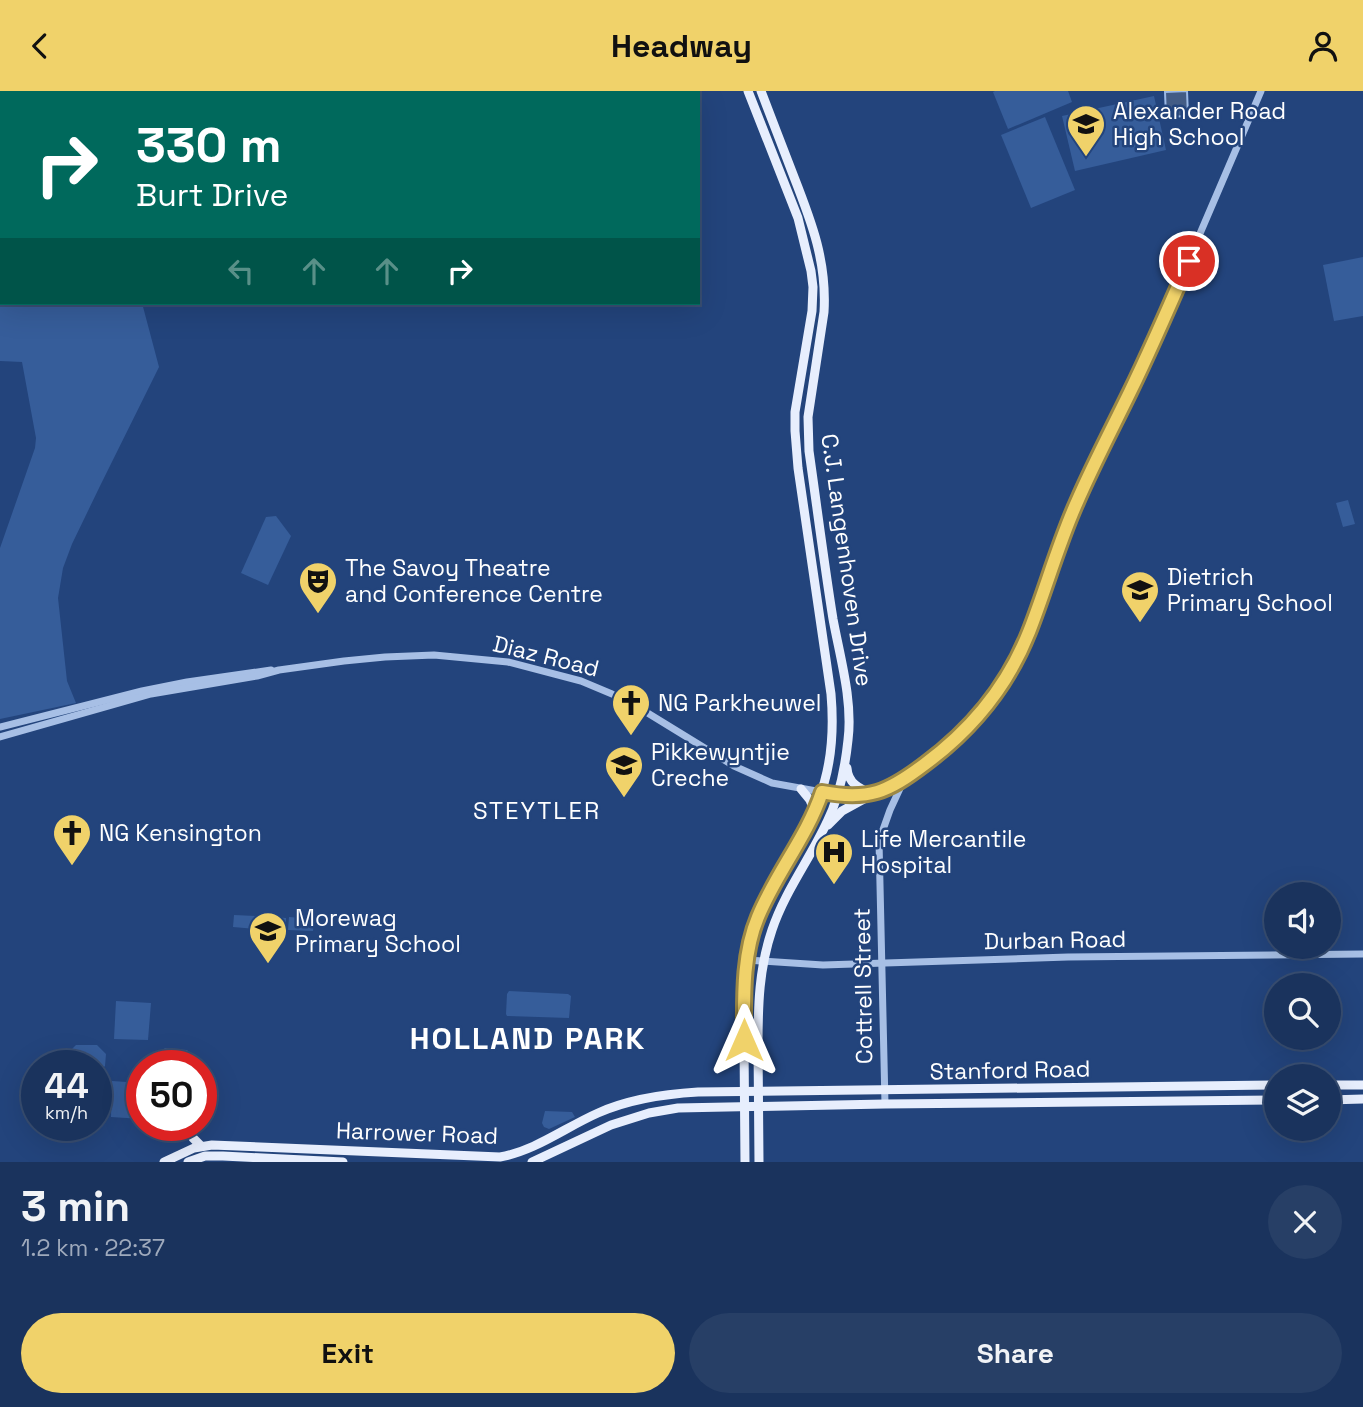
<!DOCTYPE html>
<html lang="en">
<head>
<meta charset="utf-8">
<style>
	:root { --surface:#1a335d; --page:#273f66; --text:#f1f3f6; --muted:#9faabc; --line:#384e72; --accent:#f0d26a }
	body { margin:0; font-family:"Space Grotesk",sans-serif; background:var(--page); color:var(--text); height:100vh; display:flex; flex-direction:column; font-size:26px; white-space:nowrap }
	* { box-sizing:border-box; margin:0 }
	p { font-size:23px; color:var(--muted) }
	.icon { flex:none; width:38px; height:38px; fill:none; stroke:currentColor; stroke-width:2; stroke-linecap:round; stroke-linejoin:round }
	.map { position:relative; height:1071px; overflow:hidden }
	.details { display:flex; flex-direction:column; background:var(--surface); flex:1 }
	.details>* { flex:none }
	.guide { position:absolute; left:0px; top:0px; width:700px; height:214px; box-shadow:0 7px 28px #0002,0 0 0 2px var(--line); background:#00695c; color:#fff; overflow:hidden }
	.controls { position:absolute; left:1264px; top:791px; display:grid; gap:14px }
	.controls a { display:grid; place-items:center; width:77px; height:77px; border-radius:50%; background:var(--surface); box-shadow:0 7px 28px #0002,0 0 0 2px var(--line); font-size:35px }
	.speed { position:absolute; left:21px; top:959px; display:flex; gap:14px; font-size:35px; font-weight:700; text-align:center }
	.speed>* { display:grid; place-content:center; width:91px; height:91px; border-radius:50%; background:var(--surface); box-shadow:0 7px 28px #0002,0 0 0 2px var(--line); line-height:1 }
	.speed small { font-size:18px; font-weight:400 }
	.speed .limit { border:10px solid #d22; background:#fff; color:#111 }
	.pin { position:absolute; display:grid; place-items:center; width:60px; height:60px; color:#fff; margin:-30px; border:4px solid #fff; border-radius:50%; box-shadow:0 2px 7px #0007 }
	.me { position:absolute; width:77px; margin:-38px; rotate:0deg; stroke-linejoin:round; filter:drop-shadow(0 0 5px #0008) }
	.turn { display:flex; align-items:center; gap:24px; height:147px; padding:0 21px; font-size:32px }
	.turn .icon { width:91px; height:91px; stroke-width:2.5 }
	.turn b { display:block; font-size:49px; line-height:60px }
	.lanes { display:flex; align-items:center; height:66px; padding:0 21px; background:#0003; justify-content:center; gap:35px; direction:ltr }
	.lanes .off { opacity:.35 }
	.round { display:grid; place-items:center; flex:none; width:74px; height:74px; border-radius:37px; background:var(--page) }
	.head { display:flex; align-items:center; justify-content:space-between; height:119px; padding:0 21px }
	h1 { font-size:42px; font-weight:800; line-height:52px }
	.primary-button { display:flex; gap:14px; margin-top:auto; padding:14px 21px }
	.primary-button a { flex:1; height:80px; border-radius:42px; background:var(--accent); color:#111; font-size:28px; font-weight:800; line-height:80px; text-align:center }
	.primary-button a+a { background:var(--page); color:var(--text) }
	header { display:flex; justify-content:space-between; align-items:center; height:91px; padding:0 21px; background:var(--accent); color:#111; font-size:32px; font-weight:800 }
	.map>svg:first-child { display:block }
	.green { fill:#365d9a }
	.water { fill:#435c85; stroke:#9bb9e6; stroke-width:2 }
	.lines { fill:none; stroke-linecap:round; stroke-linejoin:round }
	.minor { stroke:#a7bfe5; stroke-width:7 }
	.major { stroke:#e7eefd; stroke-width:9 }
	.route-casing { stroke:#9c8845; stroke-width:18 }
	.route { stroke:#f0d26a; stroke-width:12 }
	.labels { text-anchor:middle; stroke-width:5; stroke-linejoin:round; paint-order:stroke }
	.poi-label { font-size:23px; fill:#fff; stroke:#23447c; text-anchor:start }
	.street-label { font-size:23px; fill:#fff; stroke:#23447c }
	.neighbourhood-label { font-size:24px; letter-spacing:2px; fill:#fff; stroke:#23447c }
	.district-label { font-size:30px; font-weight:bold; letter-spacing:2px; fill:#fff; stroke:#23447c }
</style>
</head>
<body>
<header><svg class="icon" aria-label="back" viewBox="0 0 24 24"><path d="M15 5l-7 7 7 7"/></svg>Headway<svg class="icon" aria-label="person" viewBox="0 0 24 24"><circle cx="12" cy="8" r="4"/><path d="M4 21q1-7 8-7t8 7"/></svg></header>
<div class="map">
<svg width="1363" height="1071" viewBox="0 0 1363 1071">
	<rect width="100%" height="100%" fill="#23447c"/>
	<g class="green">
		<polygon points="995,0 1068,0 1072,11 1008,38 993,1"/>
		<polygon points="1154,5 1166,59 1075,80 1062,25"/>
		<polygon points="1045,26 1075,99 1031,117 1001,44"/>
		<polygon points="1363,166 1363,225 1334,230 1323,174"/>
		<polygon points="0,204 2,204 2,212 142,212 159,276 100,395 72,453 63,477 58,507 67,590 76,612 0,628 0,457 35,357 36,347 22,271 0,270"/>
		<polygon points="1348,409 1355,433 1343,436 1336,412"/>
		<polygon points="276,425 291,445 268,494 241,482 266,426"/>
		<polygon points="234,824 258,825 257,838 233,836"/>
		<polygon points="262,825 286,827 286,839 261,838"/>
		<polygon points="289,826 314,828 313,840 288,839"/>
		<polygon points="509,900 568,903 571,905 569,927 507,925 506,923 507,903"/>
		<polygon points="116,910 151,912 148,949 114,948"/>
		<polygon points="76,954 97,954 106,963 105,975 96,983 96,975 72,975 72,958"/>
		<polygon points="165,957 187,959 190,962 189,975 155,975 156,965"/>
		<polygon points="112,990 142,992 142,1028 111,1026"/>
		<polygon points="545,1020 572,1021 575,1026 549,1038 544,1036 542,1032"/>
	</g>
	<polygon class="water" points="1187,0 1188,25 1166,26 1165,1"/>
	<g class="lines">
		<g class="minor">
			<polyline points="0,636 142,600 187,591 271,579"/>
			<polyline points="0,646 151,603 257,585 279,579 344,570 385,566 434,564 508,571 581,590 612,603 646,621 734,675 772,692 833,703 855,705 873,703 889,697 934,666 961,642 992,607 1010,578 1028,543 1049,482 1077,409 1154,250 1261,0"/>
			<polyline points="747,869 823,874 1068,866 1363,863"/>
			<polyline points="885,1013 879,750 890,719 903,691"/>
		</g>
		<g class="major">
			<path d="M847,677C848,692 859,698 873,703"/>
			<polyline points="801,698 810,709 815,721"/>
			<polyline points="828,734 842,720 873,703"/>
			<polyline points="1328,994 1363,994"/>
			<polyline points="1328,1009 1363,1008"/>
			<polyline points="189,1036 193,1047 201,1055"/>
			<path d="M164,1071L194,1057L212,1054L500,1066C535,1060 566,1036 598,1022C629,1008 664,1003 698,1001L1276,994"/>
			<polyline points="188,1071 205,1065 223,1065 343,1071"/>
			<polyline points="532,1071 611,1034 649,1022 678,1017 885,1013 1276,1009"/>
			<path d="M745,1071C745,1032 744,993 744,953C744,916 743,878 752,842C759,816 774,793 788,770C822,711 837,673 831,603L798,377L795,340V321L812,220L813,196L811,180L798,127L748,0"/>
			<path d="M759,1071C759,1032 758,993 758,954C758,915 759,877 772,839C785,800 810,768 827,731C840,705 845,677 848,649C853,610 840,566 833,528C824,472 817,416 809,360L808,326L824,221C827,171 812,132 794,86C783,57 772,29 761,0"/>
		</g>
	</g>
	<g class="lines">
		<defs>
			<path id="route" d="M744,949C744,909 742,864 758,826C776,782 807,746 822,701C869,710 888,701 925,673C971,639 1008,594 1029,541C1046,498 1058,453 1077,411C1093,374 1112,338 1130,301C1151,258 1170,214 1189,170"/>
		</defs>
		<use href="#route" class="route-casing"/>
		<use href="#route" class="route"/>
	</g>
	<defs>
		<symbol id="school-pin" viewBox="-11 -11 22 30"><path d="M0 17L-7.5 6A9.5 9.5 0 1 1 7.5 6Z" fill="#f0d26a" stroke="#23447c"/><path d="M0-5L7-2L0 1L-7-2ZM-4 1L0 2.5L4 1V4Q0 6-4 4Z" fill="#111"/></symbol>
		<symbol id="theatre-pin" viewBox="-11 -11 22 30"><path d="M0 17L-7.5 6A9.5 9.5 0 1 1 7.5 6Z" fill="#f0d26a" stroke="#23447c"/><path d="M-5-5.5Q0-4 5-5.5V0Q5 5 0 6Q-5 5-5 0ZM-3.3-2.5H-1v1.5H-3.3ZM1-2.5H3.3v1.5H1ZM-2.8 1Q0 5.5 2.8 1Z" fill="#111"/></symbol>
		<symbol id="church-pin" viewBox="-11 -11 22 30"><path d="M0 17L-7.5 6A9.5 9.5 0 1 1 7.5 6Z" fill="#f0d26a" stroke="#23447c"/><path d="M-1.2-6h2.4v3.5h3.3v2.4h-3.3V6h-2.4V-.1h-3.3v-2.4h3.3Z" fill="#111"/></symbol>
		<symbol id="hospital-pin" viewBox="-11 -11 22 30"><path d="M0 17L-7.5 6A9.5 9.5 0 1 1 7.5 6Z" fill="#f0d26a" stroke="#23447c"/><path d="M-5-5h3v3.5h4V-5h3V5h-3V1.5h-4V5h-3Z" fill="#111"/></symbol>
	</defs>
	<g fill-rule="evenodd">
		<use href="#school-pin" x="1064" y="11" width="44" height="60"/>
		<use href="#theatre-pin" x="296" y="468" width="44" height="60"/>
		<use href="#school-pin" x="1118" y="477" width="44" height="60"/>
		<use href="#church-pin" x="609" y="590" width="44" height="60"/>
		<use href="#school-pin" x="602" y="652" width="44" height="60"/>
		<use href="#church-pin" x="50" y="720" width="44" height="60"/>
		<use href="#hospital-pin" x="812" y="739" width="44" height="60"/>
		<use href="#school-pin" x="246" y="818" width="44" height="60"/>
	</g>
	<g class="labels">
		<g class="poi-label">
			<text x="1113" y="28">Alexander Road<tspan x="1113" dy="26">High School</tspan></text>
			<text x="345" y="485">The Savoy Theatre<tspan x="345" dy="26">and Conference Centre</tspan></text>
			<text x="1167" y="494">Dietrich<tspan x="1167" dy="26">Primary School</tspan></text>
			<text x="658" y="620">NG Parkheuwel</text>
			<text x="651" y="669">Pikkewyntjie<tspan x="651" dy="26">Creche</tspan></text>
			<text x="99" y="750">NG Kensington</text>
			<text x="861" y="756">Life Mercantile<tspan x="861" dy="26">Hospital</tspan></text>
			<text x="295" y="835">Morewag<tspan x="295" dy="26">Primary School</tspan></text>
		</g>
		<g class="street-label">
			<text transform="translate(847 469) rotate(82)" y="8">C.J. Langenhoven Drive</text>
			<text transform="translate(546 565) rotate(14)" y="8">Diaz Road</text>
			<text transform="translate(1055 849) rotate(-1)" y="8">Durban Road</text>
			<text transform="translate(863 895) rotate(-91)" y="8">Cottrell Street</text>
			<text transform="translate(1010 979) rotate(-1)" y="8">Stanford Road</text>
			<text transform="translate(417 1042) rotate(2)" y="8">Harrower Road</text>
		</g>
		<g class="neighbourhood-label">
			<text x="537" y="728">STEYTLER</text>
		</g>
		<g class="district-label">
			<text x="528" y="958">HOLLAND PARK</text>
		</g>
	</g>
</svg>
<div class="controls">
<a><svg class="icon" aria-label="sound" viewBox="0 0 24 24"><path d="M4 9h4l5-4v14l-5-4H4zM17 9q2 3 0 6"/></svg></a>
<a><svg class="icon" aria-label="search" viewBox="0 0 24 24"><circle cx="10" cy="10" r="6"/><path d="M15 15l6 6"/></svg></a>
<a><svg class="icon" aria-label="layers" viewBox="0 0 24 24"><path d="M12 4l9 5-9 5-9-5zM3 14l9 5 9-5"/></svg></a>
</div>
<div class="speed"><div>44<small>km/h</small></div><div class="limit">50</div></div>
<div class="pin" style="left:1189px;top:170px;background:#d93025"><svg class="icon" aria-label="arrive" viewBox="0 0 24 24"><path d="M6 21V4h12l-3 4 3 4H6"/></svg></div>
<svg class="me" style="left:744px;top:949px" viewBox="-20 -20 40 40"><path d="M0-17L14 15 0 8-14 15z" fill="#f0d26a" stroke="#fff" stroke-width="4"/></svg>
<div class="guide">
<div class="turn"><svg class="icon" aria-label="right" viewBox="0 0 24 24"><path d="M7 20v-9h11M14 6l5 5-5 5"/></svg><div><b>330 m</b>Burt Drive</div></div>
<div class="lanes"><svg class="icon off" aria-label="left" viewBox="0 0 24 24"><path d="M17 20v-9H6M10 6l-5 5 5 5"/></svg><svg class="icon off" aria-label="ahead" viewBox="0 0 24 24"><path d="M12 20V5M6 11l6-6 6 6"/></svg><svg class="icon off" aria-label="ahead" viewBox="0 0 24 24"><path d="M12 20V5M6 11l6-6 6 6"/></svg><svg class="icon" aria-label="right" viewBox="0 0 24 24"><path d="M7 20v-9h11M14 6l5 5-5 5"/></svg></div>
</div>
</div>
<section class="details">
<div class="head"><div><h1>3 min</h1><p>1.2 km · 22:37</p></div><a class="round"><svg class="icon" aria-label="close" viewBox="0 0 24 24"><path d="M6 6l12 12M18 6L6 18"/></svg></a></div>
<div class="primary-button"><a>Exit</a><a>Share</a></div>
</section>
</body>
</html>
